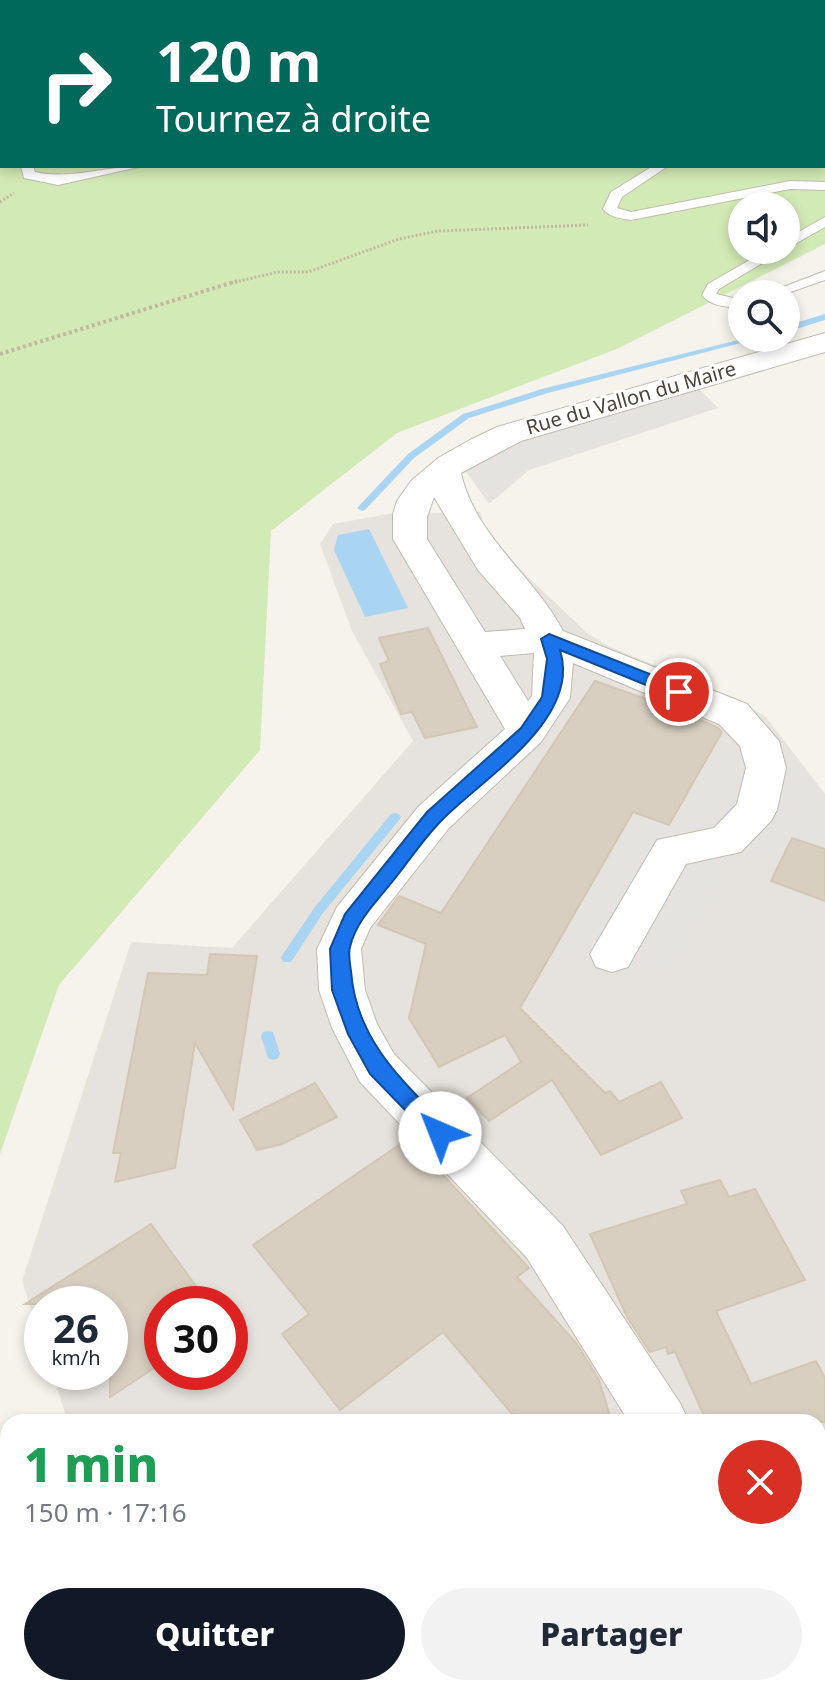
<!DOCTYPE html>
<html lang="fr">
<head>
<meta charset="utf-8">
<style>
	:root { --surface:#fff; --page:#f2f2f3; --text:#1f2937; --muted:#747a83; --accent:#111827 }
	body { margin:0; font-family:"Noto Sans",sans-serif; background:var(--page); color:var(--text); height:100vh; display:flex; flex-direction:column; font-size:30px; white-space:nowrap }
	* { box-sizing:border-box; margin:0 }
	p { font-size:26px; color:var(--muted) }
	.icon { flex:none; width:44px; height:44px; fill:none; stroke:currentColor; stroke-width:2; stroke-linecap:round; stroke-linejoin:round }
	.map { position:relative; flex:1; overflow:hidden }
	.side { position:absolute; left:0px; top:1414px; width:826px; height:282px; display:flex; flex-direction:column; background:var(--surface); border-radius:24px 24px 0 0; box-shadow:0 4px 12px #0003 }
	.side>* { flex:none }
	.guide { position:absolute; left:0px; top:0px; width:826px; height:168px; box-shadow:0 4px 12px #0003; background:#00695c; color:#fff; overflow:hidden }
	.fabs { position:absolute; left:728px; top:192px; display:grid; gap:16px }
	.fabs a { display:grid; place-items:center; width:72px; height:72px; border-radius:50%; background:var(--surface); box-shadow:0 4px 12px #0003; font-size:40px }
	.speed { position:absolute; left:24px; top:1286px; display:flex; gap:16px; font-size:40px; font-weight:700; text-align:center }
	.speed>* { display:grid; place-content:center; width:104px; height:104px; border-radius:50%; background:var(--surface); box-shadow:0 4px 12px #0003; line-height:1 }
	.speed small { font-size:20px; font-weight:400 }
	.speed .limit { border:12px solid #d22; background:#fff; color:#111 }
	.pin { position:absolute; display:grid; place-items:center; width:68px; height:68px; color:#fff; margin:-34px; border:4px solid #fff; border-radius:50%; box-shadow:0 2px 8px #0007 }
	.me { position:absolute; width:88px; margin:-44px; rotate:316deg; stroke-linejoin:round; filter:drop-shadow(0 0 6px #0008) }
	.turn { display:flex; align-items:center; gap:28px; height:168px; padding:0 24px; font-size:36px }
	.turn .icon { width:104px; height:104px; stroke-width:2.5 }
	.turn b { display:block; font-size:56px; line-height:68px }
	.round { display:grid; place-items:center; flex:none; width:84px; height:84px; border-radius:42px; background:var(--page) }
	.headline { display:flex; align-items:center; justify-content:space-between; height:136px; padding:0 24px }
	h1 { font-size:48px; font-weight:800; line-height:60px; color:#1e9e55 }
	.primary-button { display:flex; gap:16px; margin-top:auto; padding:16px 24px }
	.primary-button a { flex:1; height:92px; border-radius:48px; background:var(--accent); color:#fff; font-size:32px; font-weight:800; line-height:92px; text-align:center }
	.primary-button a+a { background:var(--page); color:var(--text) }
	.map>svg:first-child { display:block }
	.industrial { fill:#e6e2dd; fill-rule:evenodd }
	.green { fill:#d2eab5; fill-rule:evenodd }
	.parking { fill:#e5e3e0 }
	.water { fill:#a9d4f2 }
	.lines { fill:none; stroke-linecap:round; stroke-linejoin:round }
	.stream { fill:#a9d4f2; fill-rule:evenodd }
	.building { fill:#d8cfc1; stroke:#d3c7b4; stroke-width:2 }
	.lane-casing { stroke:#c2bbae; stroke-width:2 }
	.street-casing { stroke:#c2bbae; stroke-width:2 }
	.path-far1 { stroke:#c4b79f; stroke-width:3; stroke-dasharray:2 2; stroke-linecap:butt }
	.path { stroke:#c4b79f; stroke-width:4; stroke-dasharray:3 3; stroke-linecap:butt }
	.lane { fill:#fff; fill-rule:evenodd }
	.street { fill:#fff; fill-rule:evenodd }
	.route { fill:#1a73e8; stroke:#114b97; stroke-width:2 }
	.labels { text-anchor:middle; stroke-width:6; stroke-linejoin:round; paint-order:stroke }
	.far-street-label { font-size:20px; fill:#4b4439; stroke:#fff }
</style>
</head>
<body>
<div class="map">
<svg width="825" height="1695" viewBox="0 0 825 1695">
	<rect width="100%" height="100%" fill="#f6f3ec"/>
	<path class="industrial" d="M480,512L484,525L493,539L527,576L586,632L604,644L741,702L766,717L825,794V1695H442L441,1688H818V1422H68L52,1372H110V1304H42V1343L22,1281L131,942L232,948L413,741L352,631L320,544L333,524L393,513ZM162,1304H230V1372H162Z"/>
	<g class="green">
		<path d="M0,0H696L2,2V166H824L825,132V244L619,348L397,433L271,531L260,750L59,985L0,1154ZM742,206H786V250H742Z"/>
		<polygon points="0,1545 8,1551 8,1688 378,1688 380,1695 0,1695"/>
	</g>
	<g class="parking">
		<polygon points="690,380 718,408 529,470 489,504 465,470 527,437"/>
		<polygon points="718,743 766,768 802,766 825,794 825,849 793,838 781,861 742,847 680,969 588,963 553,949 633,812 670,825"/>
	</g>
	<polygon class="water" points="369,529 408,608 365,617 334,550 338,535"/>
	<g class="lines">
		<g class="stream">
			<polygon points="825,314 825,320 786,332 786,326"/>
			<polygon points="746,338 760,338 548,393 469,418 414,458 365,510 362,511 357,508 408,454 463,414 542,389"/>
			<polygon points="395,813 399,814 401,817 399,820 323,913 291,962 283,962 281,958 283,954 315,907 391,814"/>
			<polygon points="268,1031 273,1032 280,1054 278,1058 273,1060 268,1058 261,1036 263,1032"/>
		</g>
	</g>
	<g class="building">
		<polygon points="428,628 477,727 425,738 412,712 401,714 380,664 389,661 379,638"/>
		<polygon points="595,681 677,710 717,727 722,732 669,825 633,812 520,1008 605,1093 610,1091 619,1102 661,1082 682,1118 601,1155 552,1080 489,1121 467,1098 521,1062 505,1035 439,1067 409,1018 426,944 378,925 399,896 441,913"/>
		<polygon points="792,838 825,849 825,901 771,881"/>
		<polygon points="210,954 257,956 233,1109 195,1043 175,1168 115,1182 121,1153 113,1153 148,973 207,975"/>
		<polygon points="315,1083 337,1117 282,1144 257,1150 240,1120"/>
		<polygon points="409,1138 529,1268 517,1277 577,1344 599,1380 612,1422 519,1422 443,1332 340,1410 282,1334 309,1314 253,1245"/>
		<polygon points="720,1180 729,1197 755,1189 805,1280 716,1311 751,1384 816,1361 825,1378 825,1422 707,1422 675,1352 668,1354 666,1347 650,1352 627,1317 590,1234 687,1204 681,1191"/>
		<polygon points="151,1224 198,1289 175,1304 162,1304 162,1363 110,1397 110,1304 25,1304"/>
	</g>
	<g class="lines">
		<defs>
			<g id="lane">
				<path d="M21,166H33L35,172C71,180 106,166 143,166L58,185L24,178Z"/>
				<path d="M653,166H668L622,197L617,208L631,212L790,181L825,182V190L790,189L631,220C620,218 611,218 603,209L611,192Z"/>
				<polygon points="825,217 825,227 786,249 786,239"/>
				<path d="M767,250H784L719,289L716,294L742,300V308C726,306 713,308 702,295L708,284Z"/>
				<polygon points="825,271 825,280 785,294 765,294"/>
			</g>
			<g id="street">
				<path d="M825,333V352L521,441L461,473C475,537 534,575 563,631L747,704L779,741L786,768L777,810L771,821L741,852L686,864L628,967L612,972L596,967L590,954L657,840L714,828L737,804L746,768L740,746L719,724L573,663L570,698L541,742L449,828L370,928L361,949L365,990L377,1024L394,1054L563,1226L680,1403L689,1422H629L527,1258L360,1082L332,1028L319,990L317,949L337,907L419,806L505,729L393,539V514L397,501L411,481L438,458L470,440L497,427ZM434,497L478,570L520,618L525,629L485,632L427,539V517ZM534,653L532,696L528,701L500,656Z"/>
				<polygon points="754,1688 816,1688 819,1695 757,1695"/>
			</g>
		</defs>
		<use href="#lane" class="lane-casing"/>
		<use href="#street" class="street-casing"/>
		<g class="path-far1">
			<polyline points="0,202 14,193"/>
			<polyline points="231,283 278,272 308,272 399,239 438,231 588,225"/>
		</g>
		<polyline class="path" points="0,354 237,281"/>
		<use href="#lane" class="lane"/>
		<use href="#street" class="street"/>
	</g>
	<path class="route" d="M549,634L685,688L688,692L685,696H673L560,650C582,719 483,778 442,820C425,837 411,858 396,877C380,898 356,920 350,947C348,954 350,964 351,971C356,1040 402,1080 447,1127L451,1133L447,1139L440,1142L433,1139L370,1074L348,1034L332,990L330,949L345,914L427,812L521,728L542,697L547,659L541,639Z"/>
	<g class="labels">
		<g class="far-street-label">
			<text transform="translate(631 398) rotate(-16)" y="7">Rue du Vallon du Maire</text>
		</g>
	</g>
</svg>
<div class="fabs">
<a><svg class="icon" aria-label="sound" viewBox="0 0 24 24"><path d="M4 9h4l5-4v14l-5-4H4zM17 9q2 3 0 6"/></svg></a>
<a><svg class="icon" aria-label="search" viewBox="0 0 24 24"><circle cx="10" cy="10" r="6"/><path d="M15 15l6 6"/></svg></a>
</div>
<div class="speed"><div>26<small>km/h</small></div><div class="limit">30</div></div>
<div class="pin" style="left:679px;top:692px;background:#d93025"><svg class="icon" aria-label="arrive" viewBox="0 0 24 24"><path d="M6 21V4h12l-3 4 3 4H6"/></svg></div>
<svg class="me" style="left:440px;top:1133px" viewBox="-20 -20 40 40"><circle r="19" fill="#fff"/><path d="M0-13L10 11 0 6-10 11z" fill="#1a73e8"/></svg>
<div class="guide">
<div class="turn"><svg class="icon" aria-label="right" viewBox="0 0 24 24"><path d="M7 20v-9h11M14 6l5 5-5 5"/></svg><div><b>120 m</b>Tournez à droite</div></div>
</div>
<section class="side">
<div class="headline"><div><h1>1 min</h1><p>150 m · 17:16</p></div><a class="round" style="background:#d93025;color:#fff"><svg class="icon" aria-label="close" viewBox="0 0 24 24"><path d="M6 6l12 12M18 6L6 18"/></svg></a></div>
<div class="primary-button"><a>Quitter</a><a>Partager</a></div>
</section>
</div>
</body>
</html>
